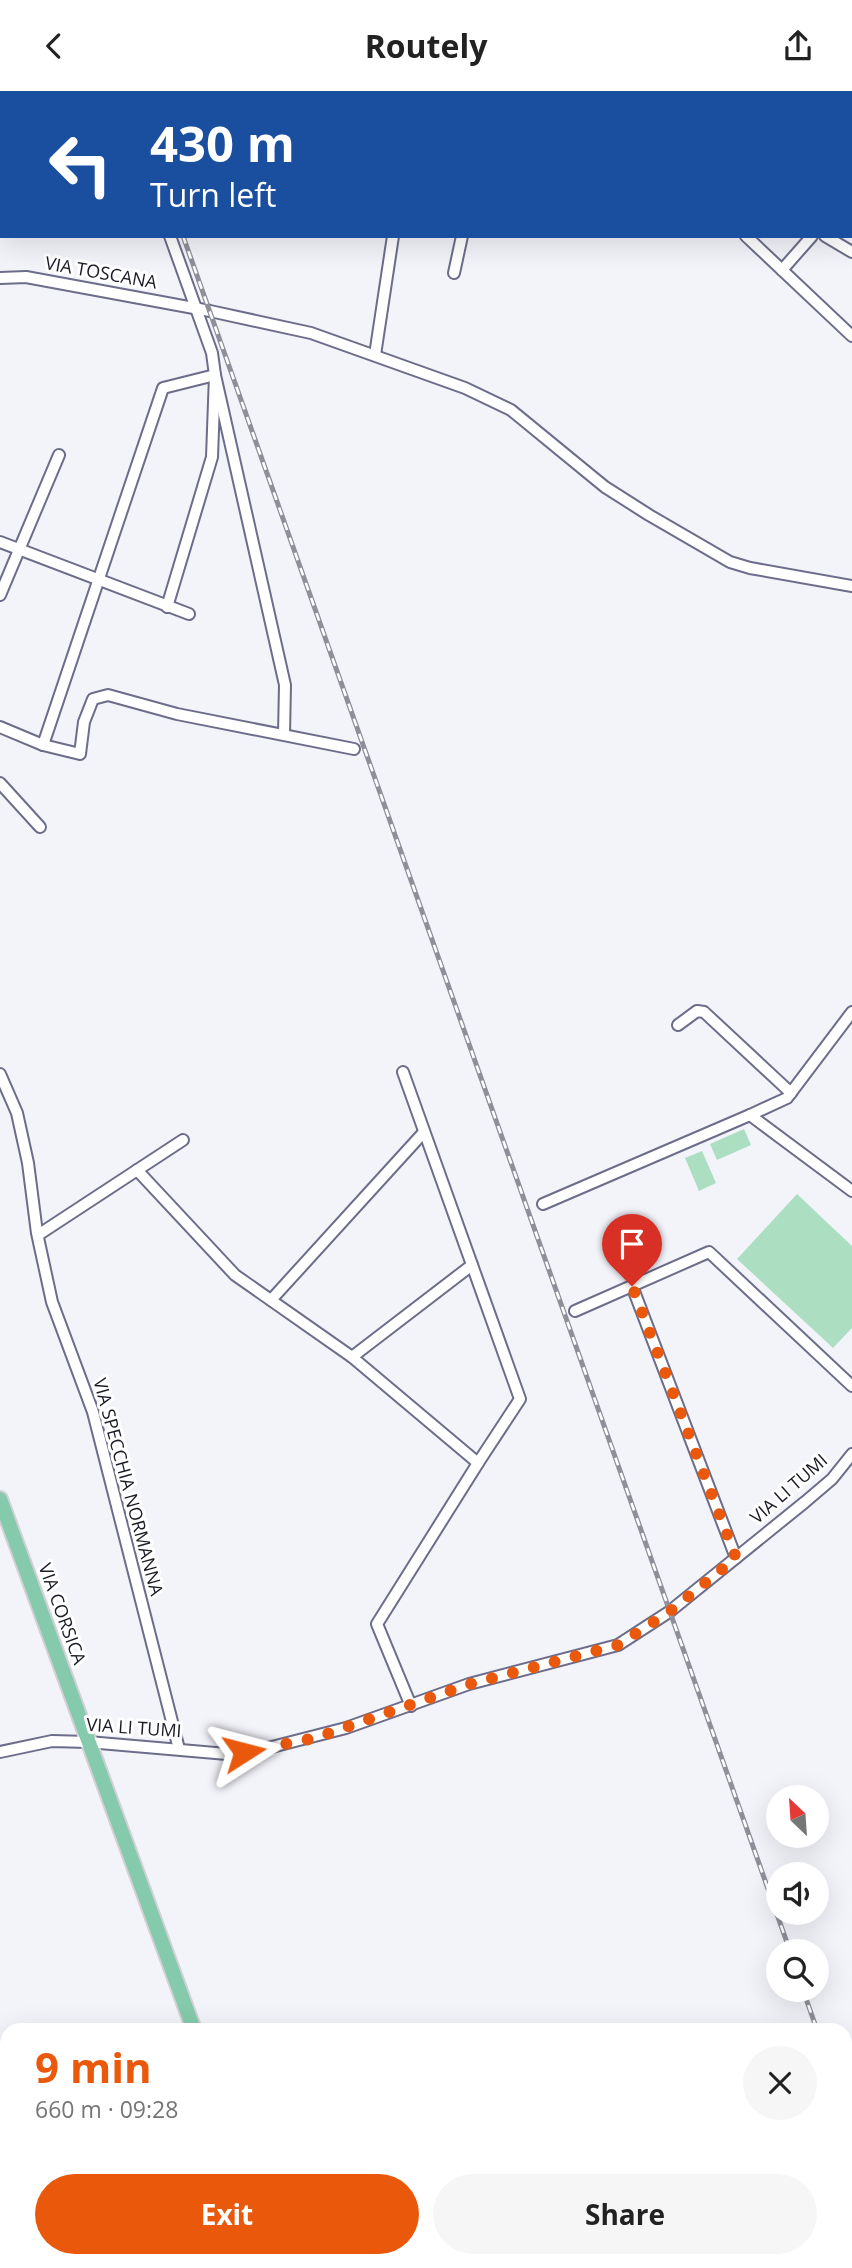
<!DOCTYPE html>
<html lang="en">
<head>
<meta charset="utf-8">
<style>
	:root { --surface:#fff; --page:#f6f6f6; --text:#222; --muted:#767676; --accent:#ea580c }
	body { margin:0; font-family:"Open Sans",sans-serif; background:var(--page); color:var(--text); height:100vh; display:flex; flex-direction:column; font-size:26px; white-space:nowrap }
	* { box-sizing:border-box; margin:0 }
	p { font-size:23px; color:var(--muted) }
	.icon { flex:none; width:38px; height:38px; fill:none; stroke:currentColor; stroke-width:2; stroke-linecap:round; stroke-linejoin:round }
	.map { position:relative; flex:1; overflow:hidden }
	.sheet { position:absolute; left:0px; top:1932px; width:852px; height:245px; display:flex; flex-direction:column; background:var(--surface); border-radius:21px 21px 0 0; box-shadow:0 7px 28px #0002 }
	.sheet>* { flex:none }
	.top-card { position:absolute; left:0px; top:0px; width:852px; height:147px; box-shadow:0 7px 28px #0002; background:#1a4fa0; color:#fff; overflow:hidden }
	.needle { width:46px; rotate:335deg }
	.fabs { position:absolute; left:766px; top:1694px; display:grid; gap:14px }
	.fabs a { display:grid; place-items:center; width:63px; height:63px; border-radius:50%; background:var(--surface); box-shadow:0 7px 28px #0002; font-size:35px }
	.pin { position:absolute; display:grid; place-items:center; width:60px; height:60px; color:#fff; margin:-72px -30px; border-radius:50% 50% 50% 0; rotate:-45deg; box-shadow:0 0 7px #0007 }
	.pin .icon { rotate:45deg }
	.me { position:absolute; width:77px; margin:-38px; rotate:81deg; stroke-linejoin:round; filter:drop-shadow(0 0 5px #0008) }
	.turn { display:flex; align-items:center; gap:24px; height:147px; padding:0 35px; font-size:32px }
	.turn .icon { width:91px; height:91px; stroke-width:2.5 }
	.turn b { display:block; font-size:49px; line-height:60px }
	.round { display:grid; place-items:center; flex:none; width:74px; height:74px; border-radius:37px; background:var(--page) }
	.head { display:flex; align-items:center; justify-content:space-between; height:119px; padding:0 35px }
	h1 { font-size:42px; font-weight:700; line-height:52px; color:var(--accent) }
	.button { display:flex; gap:14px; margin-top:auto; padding:14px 35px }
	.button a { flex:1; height:80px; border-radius:42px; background:var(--accent); color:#fff; font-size:28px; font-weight:700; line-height:80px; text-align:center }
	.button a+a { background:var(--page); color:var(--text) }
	header { display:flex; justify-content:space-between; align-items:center; height:91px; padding:0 35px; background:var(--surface); font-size:32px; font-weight:700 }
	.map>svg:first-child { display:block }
	.green { fill:#acdfc2 }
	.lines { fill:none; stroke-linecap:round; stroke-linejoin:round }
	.minor-casing { stroke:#6c6d8a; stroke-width:14 }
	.major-casing { stroke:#d1d1d4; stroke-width:18 }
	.minor { stroke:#fff; stroke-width:10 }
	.major { stroke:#85caac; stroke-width:14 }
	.rail-casing { stroke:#8f8f99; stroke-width:5 }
	.rail { stroke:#fff; stroke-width:2.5; stroke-dasharray:8; stroke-linecap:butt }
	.route { stroke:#ea580c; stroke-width:12; stroke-dasharray:0 21.6 }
	.labels { text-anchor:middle; stroke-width:6; stroke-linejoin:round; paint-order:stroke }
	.street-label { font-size:18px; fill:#1a1a26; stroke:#fff }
</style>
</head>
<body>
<header><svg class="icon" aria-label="back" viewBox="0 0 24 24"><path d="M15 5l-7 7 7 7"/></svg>Routely<svg class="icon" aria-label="share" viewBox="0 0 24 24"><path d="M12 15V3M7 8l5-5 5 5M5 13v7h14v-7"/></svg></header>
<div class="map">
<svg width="852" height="2177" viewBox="0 0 852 2177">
	<rect width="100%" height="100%" fill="#f3f3fa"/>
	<g class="green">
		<polygon points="744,1038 751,1054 717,1069 710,1053"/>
		<polygon points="702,1060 716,1092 699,1100 685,1067"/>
		<polygon points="797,1103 852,1155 852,1237 833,1257 737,1168"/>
	</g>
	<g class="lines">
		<defs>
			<g id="minor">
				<polyline points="119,0 119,2"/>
				<polyline points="237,0 238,2"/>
				<polyline points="382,0 382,2"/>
				<polyline points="465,0 465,2"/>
				<polyline points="593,0 595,2"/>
				<polyline points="536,2 536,0"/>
				<polyline points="710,2 711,0"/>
				<polyline points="796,2 798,0"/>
				<polyline points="0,17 2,18"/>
				<polyline points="0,118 2,118"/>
				<polyline points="746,145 852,245"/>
				<polyline points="825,145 852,161"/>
				<polyline points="782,179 812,145"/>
				<polyline points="454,182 462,145"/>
				<polyline points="0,187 26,186 210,220 311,242 465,297 511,319 605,396 649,424 730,471 750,477 852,495"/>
				<polyline points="375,264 393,145"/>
				<polyline points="0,451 189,523"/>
				<polyline points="0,504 59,364"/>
				<polyline points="167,516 212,366 215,284 212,262 170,145"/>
				<polyline points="0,636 43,654 80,663 84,631 93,608 108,604 177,623 354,658"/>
				<polyline points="43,654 163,297 215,284 285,594 284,643"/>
				<polyline points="0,692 40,736"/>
				<polyline points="678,934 697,920 704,921 791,1002"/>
				<polyline points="403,981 520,1308 478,1372"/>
				<polyline points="0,983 17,1022 28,1072 37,1142 52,1211 93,1321 179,1658"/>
				<polyline points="750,1024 787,1007 852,921"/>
				<polyline points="137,1079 235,1184 352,1266 478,1372 377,1533 411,1615"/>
				<polyline points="543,1113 750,1024 852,1100"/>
				<polyline points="38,1144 183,1049"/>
				<polyline points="632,1195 736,1467"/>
				<polyline points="271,1209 424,1041"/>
				<polyline points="575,1220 709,1161 852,1295"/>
				<polyline points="352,1266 472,1174"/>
				<polyline points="0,1661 52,1650 88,1651 227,1663 260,1659 346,1637 469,1593 618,1554 669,1521 805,1411 832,1388 852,1363"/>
			</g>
			<g id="major">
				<polyline points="0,1408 194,1939"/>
				<polyline points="278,2170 281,2177"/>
			</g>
		</defs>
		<use href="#minor" class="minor-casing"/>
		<use href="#major" class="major-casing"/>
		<use href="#minor" class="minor"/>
		<use href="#major" class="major"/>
		<defs>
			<g id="rail">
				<polyline points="132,0 133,2"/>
				<polyline points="183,145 790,1860"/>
				<polyline points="803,1899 817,1939"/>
				<polyline points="845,2018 852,2037"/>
			</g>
		</defs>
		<use href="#rail" class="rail-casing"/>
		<use href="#rail" class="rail"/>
	</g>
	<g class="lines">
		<polyline class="route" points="244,1661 315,1647 470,1593 618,1554 669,1521 736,1467 632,1195"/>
	</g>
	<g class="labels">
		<g class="street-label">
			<text transform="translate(101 182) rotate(10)" y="6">VIA TOSCANA</text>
			<text transform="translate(128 1396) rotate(75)" y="6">VIA SPECCHIA NORMANNA</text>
			<text transform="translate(789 1398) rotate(-41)" y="6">VIA LI TUMI</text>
			<text transform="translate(62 1523) rotate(70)" y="6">VIA CORSICA</text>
			<text transform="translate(134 1637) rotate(4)" y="6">VIA LI TUMI</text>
		</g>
	</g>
</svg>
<div class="fabs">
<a><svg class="needle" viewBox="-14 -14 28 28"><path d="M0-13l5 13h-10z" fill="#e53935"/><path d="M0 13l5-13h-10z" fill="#767676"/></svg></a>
<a><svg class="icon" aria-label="sound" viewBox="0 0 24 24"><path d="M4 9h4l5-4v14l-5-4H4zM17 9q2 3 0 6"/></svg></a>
<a><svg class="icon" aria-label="search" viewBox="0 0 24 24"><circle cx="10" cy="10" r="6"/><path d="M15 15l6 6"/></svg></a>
</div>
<div class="pin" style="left:632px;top:1195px;background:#d93025"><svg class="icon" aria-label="arrive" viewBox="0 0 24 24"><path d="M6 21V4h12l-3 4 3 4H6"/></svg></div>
<svg class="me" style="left:244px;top:1661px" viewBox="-20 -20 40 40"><path d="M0-17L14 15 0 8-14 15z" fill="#ea580c" stroke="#fff" stroke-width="4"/></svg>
<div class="top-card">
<div class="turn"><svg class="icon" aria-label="left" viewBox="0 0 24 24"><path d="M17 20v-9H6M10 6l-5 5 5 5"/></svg><div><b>430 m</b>Turn left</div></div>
</div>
<section class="sheet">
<div class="head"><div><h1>9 min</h1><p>660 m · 09:28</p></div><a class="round"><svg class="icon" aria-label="close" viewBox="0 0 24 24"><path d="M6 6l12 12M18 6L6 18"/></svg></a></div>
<div class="button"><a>Exit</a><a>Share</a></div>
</section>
</div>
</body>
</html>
